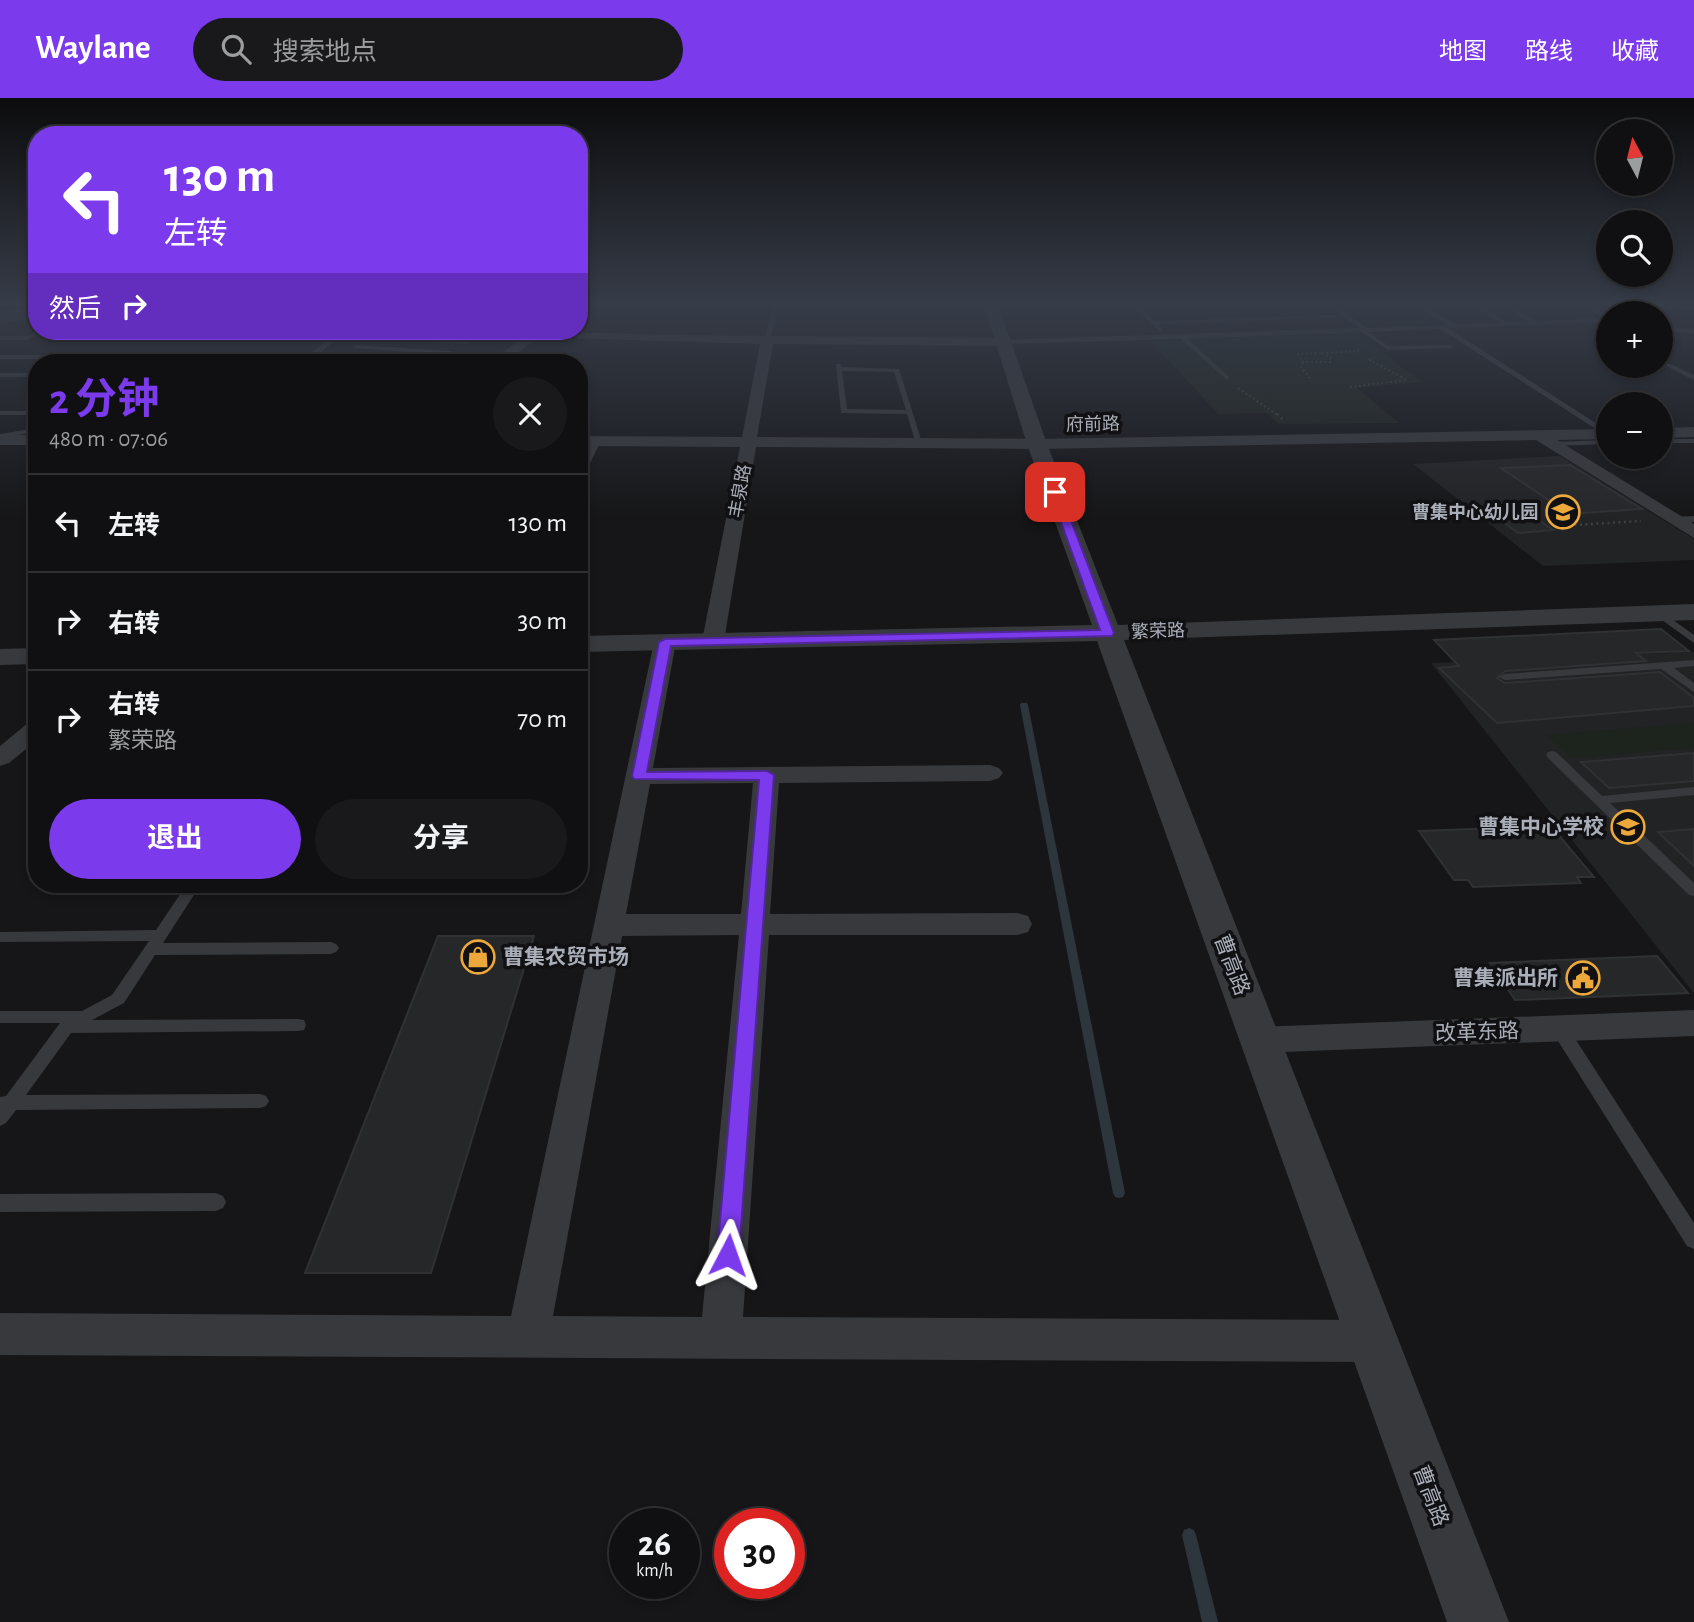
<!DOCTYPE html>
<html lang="zh">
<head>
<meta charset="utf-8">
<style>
	:root { --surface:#101012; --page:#19191b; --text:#f1f3f6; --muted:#9c9d9f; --line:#303032; --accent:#7c3aed }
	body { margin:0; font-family:"Alegreya Sans","Noto Sans SC",sans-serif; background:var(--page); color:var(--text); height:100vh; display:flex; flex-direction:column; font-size:26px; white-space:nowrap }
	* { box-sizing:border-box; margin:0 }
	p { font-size:23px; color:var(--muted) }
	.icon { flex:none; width:38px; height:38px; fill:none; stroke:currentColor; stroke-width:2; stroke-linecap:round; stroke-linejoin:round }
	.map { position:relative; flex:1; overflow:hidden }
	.drawer { position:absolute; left:28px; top:256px; width:560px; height:539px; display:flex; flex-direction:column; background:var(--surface); border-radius:28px; box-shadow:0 4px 10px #0003,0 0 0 2px var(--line) }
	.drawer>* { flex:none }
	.banner { position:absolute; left:28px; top:28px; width:560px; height:214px; border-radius:28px; box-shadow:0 4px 10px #0003,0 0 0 2px var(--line); background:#7c3aed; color:#fff; overflow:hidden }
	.needle { width:46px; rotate:353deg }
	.controls { position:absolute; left:1596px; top:21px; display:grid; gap:14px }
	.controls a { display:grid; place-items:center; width:77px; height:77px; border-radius:50%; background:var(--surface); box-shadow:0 4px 10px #0003,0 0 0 2px var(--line); font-size:35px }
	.speed { position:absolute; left:609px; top:1410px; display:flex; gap:14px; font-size:35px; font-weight:700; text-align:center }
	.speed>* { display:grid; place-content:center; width:91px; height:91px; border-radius:50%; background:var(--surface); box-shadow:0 4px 10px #0003,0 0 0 2px var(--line); line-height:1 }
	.speed small { font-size:18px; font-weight:400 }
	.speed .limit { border:10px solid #d22; background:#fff; color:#111 }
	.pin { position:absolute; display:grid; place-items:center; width:60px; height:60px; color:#fff; margin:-30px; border-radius:14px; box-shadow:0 4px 10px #0006 }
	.me { position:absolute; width:77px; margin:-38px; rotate:4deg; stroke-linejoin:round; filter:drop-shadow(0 0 5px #0008) }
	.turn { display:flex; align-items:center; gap:24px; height:147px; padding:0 21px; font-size:32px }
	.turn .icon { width:91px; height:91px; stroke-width:2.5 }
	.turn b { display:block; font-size:49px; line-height:60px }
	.then { display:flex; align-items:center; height:66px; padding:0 21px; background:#0003; gap:14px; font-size:26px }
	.round { display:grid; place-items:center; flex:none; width:74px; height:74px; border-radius:37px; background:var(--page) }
	.headline { display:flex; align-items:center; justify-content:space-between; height:119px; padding:0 21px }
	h1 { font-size:42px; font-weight:700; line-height:52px; color:var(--accent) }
	.cta { display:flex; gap:14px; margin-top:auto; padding:14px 21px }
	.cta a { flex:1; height:80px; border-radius:42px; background:var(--accent); color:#fff; font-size:28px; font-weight:700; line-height:80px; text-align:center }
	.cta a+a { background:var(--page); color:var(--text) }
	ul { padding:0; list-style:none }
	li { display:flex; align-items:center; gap:21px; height:98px; padding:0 21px; border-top:2px solid var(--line) }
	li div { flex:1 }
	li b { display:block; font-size:26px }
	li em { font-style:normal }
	header { display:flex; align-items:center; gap:42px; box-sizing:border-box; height:98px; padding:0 35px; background:var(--accent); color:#fff }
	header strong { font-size:33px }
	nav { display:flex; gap:38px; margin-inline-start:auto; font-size:24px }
	.search { width:490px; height:63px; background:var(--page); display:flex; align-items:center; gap:18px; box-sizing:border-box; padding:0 24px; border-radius:38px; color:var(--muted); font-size:26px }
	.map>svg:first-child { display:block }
	.built { fill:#222325 }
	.green { fill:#1d231d }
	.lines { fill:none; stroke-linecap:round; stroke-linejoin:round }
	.stream { fill:#2d363c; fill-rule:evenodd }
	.building { fill:#262729; stroke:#303134; stroke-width:2 }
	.path-far1 { stroke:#3e4044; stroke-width:2; stroke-dasharray:2 2.5; stroke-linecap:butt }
	.path { stroke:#3e4044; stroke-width:2.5; stroke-dasharray:2 3.5; stroke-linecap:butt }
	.service { fill:#38393d; fill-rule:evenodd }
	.minor { fill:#38393d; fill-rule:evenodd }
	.tertiary { fill:#38393d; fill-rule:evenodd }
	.route { fill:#7c3aed; stroke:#51269a; stroke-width:2 }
	.labels { text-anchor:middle; stroke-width:7; stroke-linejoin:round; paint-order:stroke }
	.far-street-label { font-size:18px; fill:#a9aeb8; stroke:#111113 }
	.far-poi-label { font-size:18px; font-weight:bold; fill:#a9aeb8; stroke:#111113; text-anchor:end }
	.poi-label { font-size:21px; font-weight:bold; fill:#a9aeb8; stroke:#111113; text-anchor:end }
	.street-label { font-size:21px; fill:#a9aeb8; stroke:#111113 }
</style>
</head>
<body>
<header>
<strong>Waylane</strong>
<div class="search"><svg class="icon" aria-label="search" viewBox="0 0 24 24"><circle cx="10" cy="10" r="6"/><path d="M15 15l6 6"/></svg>搜索地点</div>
<nav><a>地图</a><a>路线</a><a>收藏</a></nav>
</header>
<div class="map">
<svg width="1694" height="1524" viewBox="0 0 1694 1524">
	<rect width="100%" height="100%" fill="#161618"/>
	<g class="built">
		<polygon points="1560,358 1694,441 1694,462 1543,468 1413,366"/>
		<polygon points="1694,554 1694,894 1693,894 1431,565"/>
	</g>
	<g class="green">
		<polygon points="1356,235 1422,284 1357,290 1399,325 1278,326 1267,315 1218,316 1151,243"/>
		<polygon points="1694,625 1694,650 1571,660 1546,637"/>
	</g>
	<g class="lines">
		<g class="stream">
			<polygon points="1021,605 1027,605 1028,607 1125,1095 1123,1099 1119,1100 1115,1099 1113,1095 1020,607"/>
			<polygon points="1189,1430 1194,1432 1196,1437 1218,1524 1202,1524 1182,1437 1184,1432"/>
		</g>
	</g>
	<g class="building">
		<polygon points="1570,367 1642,411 1569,416 1501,370"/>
		<polygon points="1517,407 1553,432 1518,435 1483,409"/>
		<polygon points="1661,531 1689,553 1636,555 1646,563 1505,573 1497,580 1505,585 1660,574 1694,600 1694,608 1497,625 1439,570 1459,568 1434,542"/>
		<polygon points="1694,655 1694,683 1609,690 1581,664"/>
		<polygon points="1551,728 1594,779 1577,779 1581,785 1473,789 1468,782 1454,782 1419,733"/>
		<polygon points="1694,731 1694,768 1658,734"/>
		<polygon points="438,838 534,838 431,1175 305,1175"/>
		<polygon points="1657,858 1688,895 1515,902 1490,865"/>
	</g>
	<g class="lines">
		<g class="path-far1">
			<polyline points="104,241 119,233"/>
			<polyline points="1322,255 1358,253 1359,249"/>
			<polygon points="1322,255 1331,260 1330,264 1303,264 1298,256"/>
			<polyline points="1303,264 1301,269 1312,283"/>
			<polyline points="1350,289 1407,282 1370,262 1374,260"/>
			<polyline points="1238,290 1279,318"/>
		</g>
		<g class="path">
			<polyline points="1277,316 1283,322"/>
			<polyline points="1558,428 1641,423"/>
		</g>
		<g class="service">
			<polygon points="773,207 779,207 770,243 767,245 764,243"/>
			<polygon points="1167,207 1230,207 1143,212 1155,223 1335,217 1338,219 1159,227 1163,231 1160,233 1135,210"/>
			<polygon points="1326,207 1333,207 1367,230 1448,227 1413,207 1421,207 1456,226 1500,225 1473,207 1480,207 1507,224 1528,223 1499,207 1507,207 1536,223 1602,220 1585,207 1694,208 1694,212 1596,210 1608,219 1608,224 1448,230 1608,333 1607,338 1440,231 1368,234 1389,248 1451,247 1453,250 1388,252 1361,234 1188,241 1229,279 1227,282 1181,241 1002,246 999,244 1002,242 1359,230"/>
			<polygon points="37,217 37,221 0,224 0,220"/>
			<polygon points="1661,230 1694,231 1694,235 1661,234"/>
			<polygon points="38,233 45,233 28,242 0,242 0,238 27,238"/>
			<polygon points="339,233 346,233 309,264 304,264 304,261 0,261 0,257 309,257"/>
			<polygon points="371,237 467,242 470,244 467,246 369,240"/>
			<polygon points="356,247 450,253 453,255 450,257 354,250"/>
			<polygon points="353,260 384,262 387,264 351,263"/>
			<path d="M836,266H840L842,269L899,271L923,348L916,346L907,316L841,315ZM842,273L894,274L906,312L847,311Z"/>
			<polygon points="1666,266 1670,266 1694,277 1694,282 1666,268"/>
			<rect x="0" y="275" width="37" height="4"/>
			<rect x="0" y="313" width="37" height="4"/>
			<polygon points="37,330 37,334 0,340 0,336"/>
			<polygon points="594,341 601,343 583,379 579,381 579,370"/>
			<rect x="1661" y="341" width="33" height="4"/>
			<polygon points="1608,342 1608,346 1552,348 1548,346 1552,344"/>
			<polygon points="1694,418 1694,424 1674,425 1669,422 1674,419"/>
			<polygon points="1659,512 1694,537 1694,545 1655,517 1655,513"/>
			<polygon points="1694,562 1694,568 1674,570 1694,585 1694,594 1661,571 1505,582 1499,579 1505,576"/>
			<polygon points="1552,653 1556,654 1602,698 1694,689 1694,697 1610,705 1694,785 1694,798 1689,797 1548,660 1546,657 1548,654"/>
			<polygon points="37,775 37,786 31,784 29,781"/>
			<polygon points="187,786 201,786 163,845 331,844 336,846 339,850 336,854 331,856 155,857 124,905 92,922 298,921 304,922 306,927 304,932 298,933 71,935 26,997 260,996 266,998 269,1003 266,1008 260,1010 16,1012 6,1025 0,1028 0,999 6,998 60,925 0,925 0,913 82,913 112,897 149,843 0,844 0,834 156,832"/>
			<polygon points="1559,924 1565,925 1694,1125 1694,1151 1687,1148 1553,935 1551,930 1553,925"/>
			<polygon points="216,1095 223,1098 226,1104 223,1110 216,1113 0,1114 0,1096"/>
		</g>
		<g class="minor">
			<polygon points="37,210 37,218 0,221 0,213"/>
			<polygon points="531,233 669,237 1002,240 1008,244 1002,248 773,246 757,339 1037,341 1608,331 1608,341 1557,342 1694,426 1694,440 1536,342 1037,351 756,349 724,543 721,548 705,548 702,543 740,349 579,348 579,338 742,339 760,246 540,239 505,264 490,264"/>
			<polygon points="1694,329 1694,339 1661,340 1661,330"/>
			<rect x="0" y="337" width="37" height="10"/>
			<path d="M665,538L673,539L676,544L653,670L990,667L999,670L1003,675L999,680L990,683L779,685L770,816L1017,815L1028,818L1032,826L1028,834L1017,837H769L743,1219L1373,1222L1388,1228L1394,1243L1388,1258L1373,1264L0,1257V1215L511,1218L654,544L657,539ZM753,685L741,816H626L650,686ZM739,837L702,1219L553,1218L622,838Z"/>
			<polygon points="37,623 37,642 9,665 0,668 0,648 28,625"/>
			<polygon points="1694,912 1694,938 1260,955 1248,951 1243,942 1248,933 1260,929"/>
		</g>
		<g class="tertiary">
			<polygon points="984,207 998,207 1047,346 1118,527 1694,506 1694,522 1124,542 1509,1524 1447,1524 1097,543 579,554 579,538 1092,527 1027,346"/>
			<polygon points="37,550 37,566 0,567 0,551"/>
		</g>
	</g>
	<linearGradient id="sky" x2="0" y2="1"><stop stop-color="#0c0c0d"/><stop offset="0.49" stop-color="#363c48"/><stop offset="1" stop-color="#363c48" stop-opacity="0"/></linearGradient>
	<rect width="1694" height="421" fill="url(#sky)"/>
	<polygon class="route" points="1055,391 1060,394 1114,535 1112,538 671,548 647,674 767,673 774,677 739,1157 736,1165 728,1168 720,1165 717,1157 759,682 634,681 632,678 659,544 665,541 1100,532 1050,394"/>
	<defs>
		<symbol id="school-ring" viewBox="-11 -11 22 22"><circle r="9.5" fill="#111113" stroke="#eca83b" stroke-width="1.5"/><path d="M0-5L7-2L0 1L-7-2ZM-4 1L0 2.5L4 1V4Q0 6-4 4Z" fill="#eca83b"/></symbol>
		<symbol id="shop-ring" viewBox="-11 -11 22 22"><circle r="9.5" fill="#111113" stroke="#eca83b" stroke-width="1.5"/><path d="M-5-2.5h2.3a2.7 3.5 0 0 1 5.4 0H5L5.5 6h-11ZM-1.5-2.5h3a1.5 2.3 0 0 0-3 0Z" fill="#eca83b"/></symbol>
		<symbol id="civic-ring" viewBox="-11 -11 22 22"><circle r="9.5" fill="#111113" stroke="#eca83b" stroke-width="1.5"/><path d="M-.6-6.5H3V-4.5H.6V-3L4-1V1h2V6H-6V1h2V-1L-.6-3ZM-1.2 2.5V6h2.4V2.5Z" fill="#eca83b"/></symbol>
	</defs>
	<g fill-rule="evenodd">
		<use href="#school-ring" x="1544" y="395" width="38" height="38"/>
		<use href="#school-ring" x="1609" y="710" width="38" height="38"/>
		<use href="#shop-ring" x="459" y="840" width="38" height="38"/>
		<use href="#civic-ring" x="1564" y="861" width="38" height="38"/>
	</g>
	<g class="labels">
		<g class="far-street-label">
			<text transform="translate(1093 326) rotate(-1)" y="6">府前路</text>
			<text transform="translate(740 393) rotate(-80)" y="6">丰泉路</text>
			<text transform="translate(1158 533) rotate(-2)" y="6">繁荣路</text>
		</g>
		<g class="far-poi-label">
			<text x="1538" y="420">曹集中心幼儿园</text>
		</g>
		<g class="poi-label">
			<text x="1604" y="736">曹集中心学校</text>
			<text x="503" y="866" text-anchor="start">曹集农贸市场</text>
			<text x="1558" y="887">曹集派出所</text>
		</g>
		<g class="street-label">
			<text transform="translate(1232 867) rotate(69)" y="7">曹高路</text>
			<text transform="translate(1477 934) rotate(-2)" y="7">改革东路</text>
			<text transform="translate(1431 1398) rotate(69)" y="7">曹高路</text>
		</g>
	</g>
</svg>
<div class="controls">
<a><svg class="needle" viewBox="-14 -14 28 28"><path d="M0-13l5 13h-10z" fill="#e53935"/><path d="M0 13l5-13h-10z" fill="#9c9d9f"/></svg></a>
<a><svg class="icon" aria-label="search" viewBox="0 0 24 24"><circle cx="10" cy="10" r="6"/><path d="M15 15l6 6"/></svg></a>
<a>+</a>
<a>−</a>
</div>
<div class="speed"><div>26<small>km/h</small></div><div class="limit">30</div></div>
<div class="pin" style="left:1055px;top:394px;background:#d93025"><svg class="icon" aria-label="arrive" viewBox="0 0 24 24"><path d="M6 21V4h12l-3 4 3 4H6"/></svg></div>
<svg class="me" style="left:728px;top:1157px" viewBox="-20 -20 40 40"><path d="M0-17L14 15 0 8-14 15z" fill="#7c3aed" stroke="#fff" stroke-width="4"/></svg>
<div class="banner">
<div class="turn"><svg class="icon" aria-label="left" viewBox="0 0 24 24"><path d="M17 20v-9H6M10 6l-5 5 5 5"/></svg><div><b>130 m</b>左转</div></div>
<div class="then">然后<svg class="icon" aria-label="right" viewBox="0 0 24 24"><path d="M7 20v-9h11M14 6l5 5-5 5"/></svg></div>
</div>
<section class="drawer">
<div class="headline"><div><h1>2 分钟</h1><p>480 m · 07:06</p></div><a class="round"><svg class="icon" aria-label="close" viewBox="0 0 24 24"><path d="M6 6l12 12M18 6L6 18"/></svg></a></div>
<ul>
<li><svg class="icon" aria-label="left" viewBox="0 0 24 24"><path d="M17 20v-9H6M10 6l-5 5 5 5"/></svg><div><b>左转</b></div><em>130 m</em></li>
<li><svg class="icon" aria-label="right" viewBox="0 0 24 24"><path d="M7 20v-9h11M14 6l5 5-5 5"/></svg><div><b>右转</b></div><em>30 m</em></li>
<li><svg class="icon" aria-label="right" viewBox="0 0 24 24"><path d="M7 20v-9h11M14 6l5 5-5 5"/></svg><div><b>右转</b><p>繁荣路</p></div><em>70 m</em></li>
</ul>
<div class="cta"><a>退出</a><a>分享</a></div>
</section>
</div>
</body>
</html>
